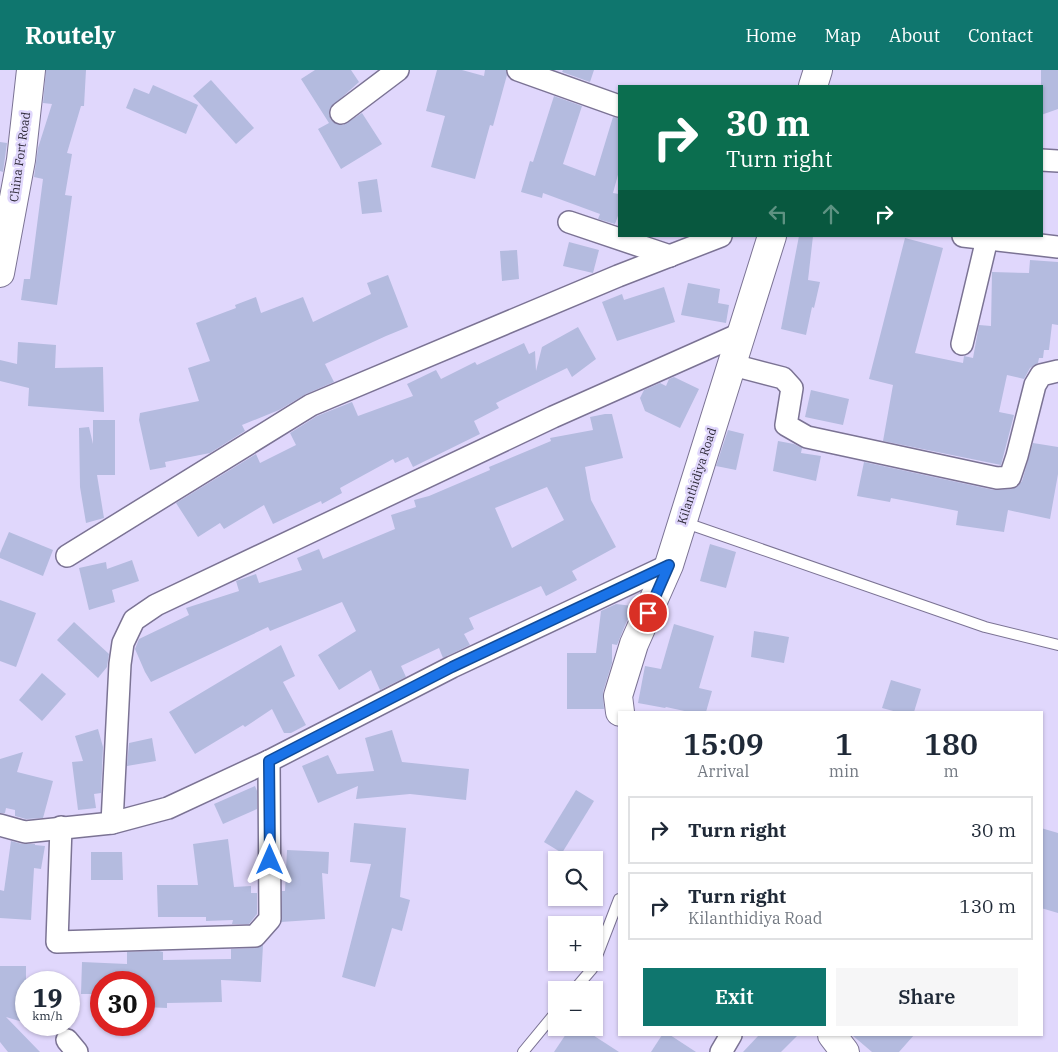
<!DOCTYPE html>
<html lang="en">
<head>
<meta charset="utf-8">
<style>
	:root { --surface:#fff; --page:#f6f6f7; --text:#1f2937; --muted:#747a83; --line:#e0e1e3; --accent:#0f766e }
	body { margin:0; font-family:"IBM Plex Serif",serif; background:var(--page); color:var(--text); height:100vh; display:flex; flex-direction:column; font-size:19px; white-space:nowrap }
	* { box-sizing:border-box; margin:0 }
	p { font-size:16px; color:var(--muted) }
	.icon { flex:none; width:28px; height:28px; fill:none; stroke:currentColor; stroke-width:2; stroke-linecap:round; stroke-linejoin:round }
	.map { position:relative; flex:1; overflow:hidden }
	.details { position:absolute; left:618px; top:641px; width:425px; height:325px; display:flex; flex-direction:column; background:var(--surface); border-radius:0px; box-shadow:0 1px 4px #0004 }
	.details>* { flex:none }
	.guide { position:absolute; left:618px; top:15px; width:425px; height:152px; border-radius:0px; box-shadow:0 1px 4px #0004; background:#0b6e4f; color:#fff; overflow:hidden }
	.controls { position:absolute; left:548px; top:781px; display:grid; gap:10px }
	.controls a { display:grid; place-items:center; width:55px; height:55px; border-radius:0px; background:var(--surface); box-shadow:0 1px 4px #0004; font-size:25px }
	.speed { position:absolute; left:15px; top:901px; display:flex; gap:10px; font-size:25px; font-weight:700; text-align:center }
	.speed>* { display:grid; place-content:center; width:65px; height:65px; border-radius:50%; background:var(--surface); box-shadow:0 1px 4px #0004; line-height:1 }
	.speed small { font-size:12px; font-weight:400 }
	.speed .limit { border:8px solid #d22; background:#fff; color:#111 }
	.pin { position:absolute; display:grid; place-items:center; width:42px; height:42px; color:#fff; margin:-21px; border:2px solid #fff; border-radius:50%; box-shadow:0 1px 5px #0007 }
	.me { position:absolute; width:55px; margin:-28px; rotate:0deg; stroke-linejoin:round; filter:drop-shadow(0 0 4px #0008) }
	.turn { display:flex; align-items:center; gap:18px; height:105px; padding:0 25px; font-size:22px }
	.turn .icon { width:65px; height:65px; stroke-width:2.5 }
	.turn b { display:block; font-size:35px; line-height:42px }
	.lanes { display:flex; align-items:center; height:48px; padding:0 25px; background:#0003; justify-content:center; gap:25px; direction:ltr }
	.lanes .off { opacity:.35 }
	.eta { display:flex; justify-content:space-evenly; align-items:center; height:85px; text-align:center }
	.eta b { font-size:30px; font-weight:600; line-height:35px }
	.cta { display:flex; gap:10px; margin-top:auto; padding:10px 25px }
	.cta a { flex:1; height:58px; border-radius:0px; background:var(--accent); color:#fff; font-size:20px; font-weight:600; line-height:58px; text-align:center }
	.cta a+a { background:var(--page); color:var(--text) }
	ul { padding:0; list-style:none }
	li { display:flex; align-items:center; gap:15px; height:68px; margin:0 10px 8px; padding:0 15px; border:2px solid var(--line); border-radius:0px }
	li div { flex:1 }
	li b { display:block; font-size:19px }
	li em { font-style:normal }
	header { display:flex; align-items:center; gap:30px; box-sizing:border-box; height:70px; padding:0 25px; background:var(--accent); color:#fff }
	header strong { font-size:24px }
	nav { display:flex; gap:28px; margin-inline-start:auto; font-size:18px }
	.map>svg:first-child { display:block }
	.building { fill:#b4bbdf; fill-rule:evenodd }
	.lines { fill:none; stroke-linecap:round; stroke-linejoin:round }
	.lane-casing { stroke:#7b7394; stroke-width:12 }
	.street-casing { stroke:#7b7394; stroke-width:24 }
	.secondary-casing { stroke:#7b7394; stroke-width:30 }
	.lane { stroke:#fff; stroke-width:10 }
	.street { stroke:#fff; stroke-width:21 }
	.secondary { stroke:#fff; stroke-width:28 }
	.route-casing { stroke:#114b97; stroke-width:12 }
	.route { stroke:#1a73e8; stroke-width:9 }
	.labels { text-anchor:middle; stroke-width:5; stroke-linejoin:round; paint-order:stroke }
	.street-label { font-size:12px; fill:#2b2735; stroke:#e0d7fc }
</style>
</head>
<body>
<header>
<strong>Routely</strong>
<nav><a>Home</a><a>Map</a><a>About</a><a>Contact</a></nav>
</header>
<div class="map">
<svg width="1058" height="982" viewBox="0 0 1058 982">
	<rect width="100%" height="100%" fill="#e0d7fc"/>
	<g class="building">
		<polygon points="46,0 86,0 84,36 81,36 67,83 72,84 65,125 72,126 57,235 21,230 24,209 30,209 43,109 34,107 38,78 52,34 43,33"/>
		<polygon points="315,0 351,0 359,12 330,38 329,44 331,50 336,54 343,55 362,43 382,74 341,99 318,59 329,53 301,9"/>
		<polygon points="437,0 462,0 484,6 485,0 506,0 507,5 493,56 490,55 475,109 431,97 445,46 426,41"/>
		<polygon points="563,0 594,0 590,12 562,2"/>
		<polygon points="1041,0 1058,0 1058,39 1041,45"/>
		<polygon points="211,10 254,58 236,74 193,26"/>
		<polygon points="153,15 198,35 186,64 126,38 134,18 149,24"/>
		<polygon points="554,26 582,36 563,94 595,106 613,47 619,48 619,101 613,123 619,124 619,143 615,154 598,149 600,144 543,123 542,128 521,122 530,91 533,92"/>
		<polygon points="0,72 7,73 3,102 0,101"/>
		<polygon points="377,109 382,142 362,144 358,112"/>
		<polygon points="799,166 813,166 808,210 820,212 814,238 812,237 806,265 781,259"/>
		<polygon points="905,168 943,178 915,283 963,293 964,286 973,288 979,255 991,256 992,202 1029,203 1030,190 1058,192 1058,255 1052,254 1049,280 1044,280 1043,288 1039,288 1038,293 1030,298 1024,309 1007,305 999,342 1014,345 1001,395 883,371 893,315 869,309"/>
		<polygon points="569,172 599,180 593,203 563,196"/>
		<polygon points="517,180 519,209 502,211 500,181"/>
		<polygon points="388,205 408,257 386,266 325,294 334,312 306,324 279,340 242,355 245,361 210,383 165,392 166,397 150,400 139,350 140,343 199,331 188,298 210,291 196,253 236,238 235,235 256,227 261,243 303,227 313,252 371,224 367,213"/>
		<polygon points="688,213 720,219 718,233 729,235 726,253 681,245"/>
		<polygon points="664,217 675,252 617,271 602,232 622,224 624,230"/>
		<polygon points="578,257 596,289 572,307 567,298 496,333 499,338 474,351 480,364 413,397 408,387 395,393 393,389 340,418 342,423 322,434 321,431 273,454 264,435 224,459 220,453 198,467 176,433 256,384 260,393 296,375 290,363 317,346 352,332 358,346 413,326 407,314 436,300 441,309 475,292 477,295 524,273 529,284 535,281 536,301 542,277"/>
		<polygon points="18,272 56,275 55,298 103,297 104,342 28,336 29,318 0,311 0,290 17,294"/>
		<polygon points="674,307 699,319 680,358 645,341 640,328 644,320 660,313 666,316 669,309"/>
		<polygon points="811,320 849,329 843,355 805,347"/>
		<path d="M605,344H612L623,388L585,397L591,430L616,477L572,501L577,510L546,526L541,516L469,548L474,559L464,564L470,575L443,588L439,578L401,596L406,607L380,620L371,600L339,620L318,585L356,561L342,532L270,561L268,557L151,612L145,602L135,579L139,569L189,545L186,538L239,521L236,511L256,504L259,513L302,500L297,488L319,479L323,489L395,459L391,445L416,437L414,430L429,426L490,400L489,397L551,371L550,368L593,360L590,347ZM547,417L564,450L512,478L495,438Z"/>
		<polygon points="93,350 115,350 115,405 97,405 104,448 86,453 80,417 79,358 89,357 93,374"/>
		<polygon points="728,360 744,364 736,400 716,396"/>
		<polygon points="778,371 794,374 802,378 801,383 821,386 816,411 773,401"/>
		<polygon points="1033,373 1058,377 1058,404 1050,449 1008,440 1004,462 956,455 958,441 891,428 890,432 857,426 864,392 994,420 1011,419 1018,416 1022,411"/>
		<polygon points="9,462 53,480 43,506 0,488 0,483"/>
		<polygon points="710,474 736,482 726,518 700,511"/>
		<polygon points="132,490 139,511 112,520 115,532 89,540 79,498 106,492 107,499"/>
		<polygon points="0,530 36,543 16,597 0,591"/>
		<polygon points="616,534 633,536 617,575 612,574 612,593 603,622 604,639 567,639 567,583 596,583 601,541"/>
		<polygon points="74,552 109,584 107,597 98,608 57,570"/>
		<polygon points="674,554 714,566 699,618 712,621 706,642 689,642 666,637 665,638 638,633 645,596 661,599"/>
		<polygon points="754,561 789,567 784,593 751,587"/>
		<polygon points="281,575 295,606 283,612 306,655 291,663 284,663 272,639 245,657 243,655 195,684 169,642"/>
		<polygon points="42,603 66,624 42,651 19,630"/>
		<polygon points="891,610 921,619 914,642 897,642 882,638"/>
		<polygon points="98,659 103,677 101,723 94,724 96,738 78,740 72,692 83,691 75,666"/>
		<polygon points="392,660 402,692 469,699 466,730 410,724 356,729 358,716 318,733 302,696 328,685 337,704 374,701 365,668"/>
		<polygon points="152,668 156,691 127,696 129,673"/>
		<polygon points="23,682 17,702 53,711 43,748 26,749 15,746 15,740 6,738 5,743 0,743 0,689"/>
		<polygon points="255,716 257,721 257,739 223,754 214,734"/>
		<polygon points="576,720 594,731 562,783 544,772"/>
		<polygon points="354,753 406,758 400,827 410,830 402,861 392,858 375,917 342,907 371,794 350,792"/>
		<polygon points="1041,758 1058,763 1058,843 1041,838"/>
		<polygon points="228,769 234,817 251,816 251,823 257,823 257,844 249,854 232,854 233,850 206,851 206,847 158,847 157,815 198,815 193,774"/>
		<polygon points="11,771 22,774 35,774 35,775 45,776 41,799 34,798 31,850 0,848 0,820 4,821"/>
		<polygon points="287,780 329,782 328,804 322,803 325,849 281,852 282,821 285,821"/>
		<polygon points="91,782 122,782 123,810 91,810"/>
		<polygon points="263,875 261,912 221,910 222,932 167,933 167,938 144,937 144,912 101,912 101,924 81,924 82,892 127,894 127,882 159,881 163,882 163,890 231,889 231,879 255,878"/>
		<polygon points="0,896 26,896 26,953 6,947 40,982 8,982 0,972"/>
		<polygon points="570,958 582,958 619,982 554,982"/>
		<polygon points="662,965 670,965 696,982 651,982"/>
		<polygon points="759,965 798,965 781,982 743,982"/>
		<polygon points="852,965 914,965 899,982 872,982"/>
	</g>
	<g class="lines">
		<defs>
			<g id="lane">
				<polyline points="683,452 985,557 1058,575"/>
				<polyline points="574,920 592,899 619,829"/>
				<polyline points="523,982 556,942"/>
			</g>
			<g id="street">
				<polyline points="518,0 619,36"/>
				<polyline points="341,43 398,0"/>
				<polyline points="1041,90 1058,91"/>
				<polyline points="569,152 670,186"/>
				<polyline points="963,166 1058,177"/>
				<polyline points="962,274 987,169"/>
				<polyline points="733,295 783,308 792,318 786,355 807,367 997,408 1010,407 1017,386 1035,315 1041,305 1058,301"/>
				<polyline points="67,486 311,335 618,206 721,166"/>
				<polyline points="112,753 120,594 123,573 134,550 156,535 553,347 742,263"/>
				<polyline points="0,755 25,762 112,753 168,738 269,691 452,597 669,495"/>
				<polyline points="61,757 57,872 255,866 270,849 269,691"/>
				<polyline points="67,970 77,982"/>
				<polyline points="721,982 731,965"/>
			</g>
			<g id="secondary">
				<polyline points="813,16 818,0"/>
				<polyline points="0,203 21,90 31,0"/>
				<polyline points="620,642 618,626 634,574 669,495 772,166"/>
				<polyline points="832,965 845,982"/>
			</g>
		</defs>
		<use href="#lane" class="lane-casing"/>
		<use href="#street" class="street-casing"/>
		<use href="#secondary" class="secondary-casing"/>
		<use href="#lane" class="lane"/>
		<use href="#street" class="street"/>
		<use href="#secondary" class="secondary"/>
	</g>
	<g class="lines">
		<defs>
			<polyline id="route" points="270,790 269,691 452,597 669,495 648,543"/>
		</defs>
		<use href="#route" class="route-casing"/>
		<use href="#route" class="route"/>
	</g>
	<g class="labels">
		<g class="street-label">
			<text transform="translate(20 87) rotate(-82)" y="4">China Fort Road</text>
			<text transform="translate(697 406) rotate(-72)" y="4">Kilanthidiya Road</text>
		</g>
	</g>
</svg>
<div class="controls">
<a><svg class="icon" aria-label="search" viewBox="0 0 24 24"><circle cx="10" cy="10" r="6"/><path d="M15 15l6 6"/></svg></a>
<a>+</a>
<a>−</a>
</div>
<div class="speed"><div>19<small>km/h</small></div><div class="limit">30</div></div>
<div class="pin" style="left:648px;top:543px;background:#d93025"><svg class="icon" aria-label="arrive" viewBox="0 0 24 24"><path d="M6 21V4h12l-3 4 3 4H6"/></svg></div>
<svg class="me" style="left:270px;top:790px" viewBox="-20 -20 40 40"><path d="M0-17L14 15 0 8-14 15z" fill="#1a73e8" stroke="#fff" stroke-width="4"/></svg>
<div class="guide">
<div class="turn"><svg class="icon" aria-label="right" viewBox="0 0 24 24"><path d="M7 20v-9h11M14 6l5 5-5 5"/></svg><div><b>30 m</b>Turn right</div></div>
<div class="lanes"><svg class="icon off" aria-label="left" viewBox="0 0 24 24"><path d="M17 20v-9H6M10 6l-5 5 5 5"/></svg><svg class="icon off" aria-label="ahead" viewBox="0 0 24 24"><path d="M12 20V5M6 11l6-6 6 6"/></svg><svg class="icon" aria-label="right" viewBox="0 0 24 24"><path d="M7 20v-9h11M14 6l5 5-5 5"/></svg></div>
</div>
<section class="details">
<div class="eta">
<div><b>15:09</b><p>Arrival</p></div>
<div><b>1</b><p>min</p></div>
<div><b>180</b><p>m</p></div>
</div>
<ul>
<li><svg class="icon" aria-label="right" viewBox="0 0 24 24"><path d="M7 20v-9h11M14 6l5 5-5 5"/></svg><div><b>Turn right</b></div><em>30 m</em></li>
<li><svg class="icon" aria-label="right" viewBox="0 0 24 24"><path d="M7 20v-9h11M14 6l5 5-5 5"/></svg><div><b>Turn right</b><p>Kilanthidiya Road</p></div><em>130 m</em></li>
</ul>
<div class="cta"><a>Exit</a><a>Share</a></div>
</section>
</div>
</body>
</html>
